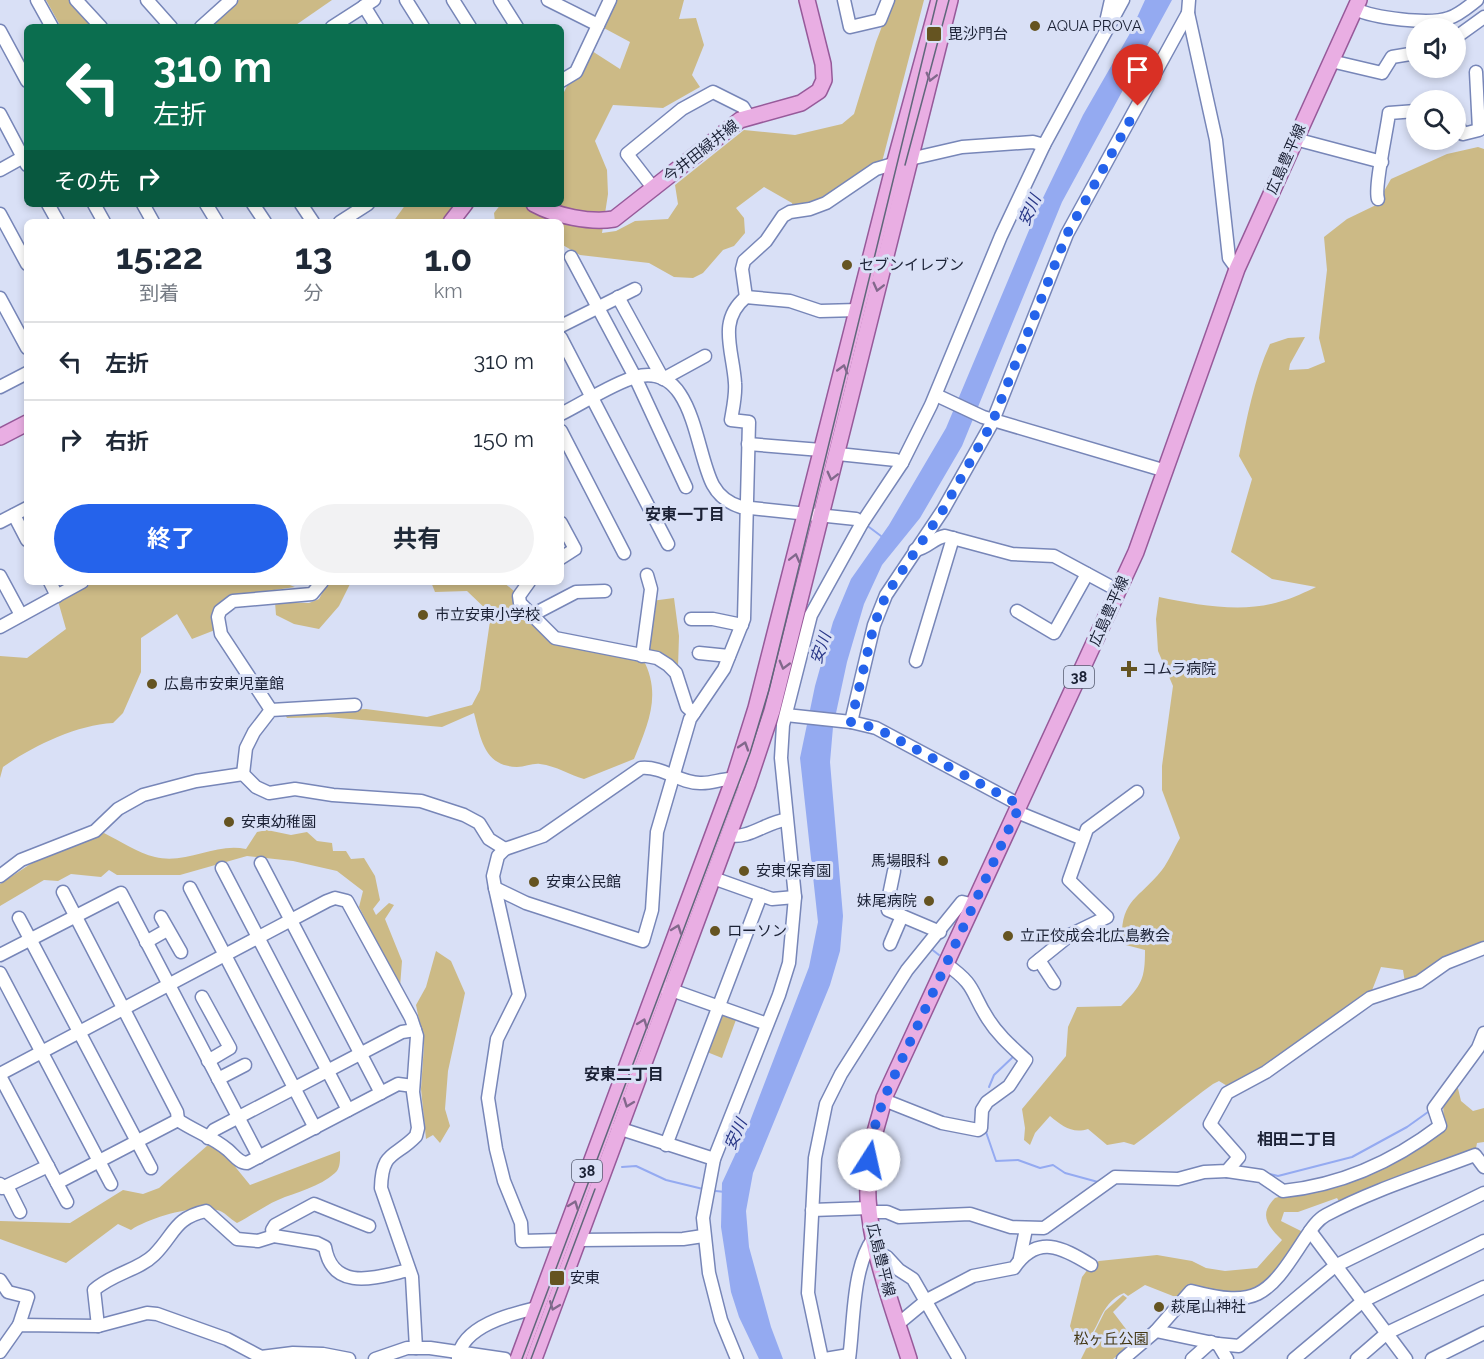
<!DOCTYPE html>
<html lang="ja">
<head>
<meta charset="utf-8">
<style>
	:root { --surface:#fff; --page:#f2f2f3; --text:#1f2937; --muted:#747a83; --line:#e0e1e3; --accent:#2563eb }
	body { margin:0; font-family:Raleway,"Noto Sans JP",sans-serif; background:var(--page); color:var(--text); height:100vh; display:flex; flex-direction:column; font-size:22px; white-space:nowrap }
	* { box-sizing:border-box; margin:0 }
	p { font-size:20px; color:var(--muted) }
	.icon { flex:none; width:33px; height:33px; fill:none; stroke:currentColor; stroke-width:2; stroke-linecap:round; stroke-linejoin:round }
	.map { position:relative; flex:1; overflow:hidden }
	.sheet { position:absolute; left:24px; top:219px; width:540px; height:366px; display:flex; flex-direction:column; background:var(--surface); border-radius:9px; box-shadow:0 3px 9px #0003 }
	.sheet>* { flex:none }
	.guide { position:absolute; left:24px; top:24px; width:540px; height:183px; border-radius:9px; box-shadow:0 3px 9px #0003; background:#0b6e4f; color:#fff; overflow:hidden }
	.fabs { position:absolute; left:1406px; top:18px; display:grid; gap:12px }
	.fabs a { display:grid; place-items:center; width:60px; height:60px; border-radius:50%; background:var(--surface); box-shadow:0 3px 9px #0003; font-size:30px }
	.pin { position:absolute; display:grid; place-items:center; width:51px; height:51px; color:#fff; margin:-62px -26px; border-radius:50% 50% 50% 0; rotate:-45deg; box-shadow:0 0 6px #0007 }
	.pin .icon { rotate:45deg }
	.me { position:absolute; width:66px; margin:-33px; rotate:10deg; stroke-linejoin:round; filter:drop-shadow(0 0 4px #0008) }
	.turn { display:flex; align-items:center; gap:21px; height:126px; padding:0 30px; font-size:27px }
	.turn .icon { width:78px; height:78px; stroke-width:2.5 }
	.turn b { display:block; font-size:42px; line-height:51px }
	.then { display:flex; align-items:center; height:57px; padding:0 30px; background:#0003; gap:12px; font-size:22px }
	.eta { display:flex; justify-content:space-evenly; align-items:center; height:102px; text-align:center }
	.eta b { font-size:36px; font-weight:700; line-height:42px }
	.action { display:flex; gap:12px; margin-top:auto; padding:12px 30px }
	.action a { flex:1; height:69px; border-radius:36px; background:var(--accent); color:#fff; font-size:24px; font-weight:700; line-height:69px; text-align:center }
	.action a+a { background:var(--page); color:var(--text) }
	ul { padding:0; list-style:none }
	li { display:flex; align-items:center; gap:18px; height:78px; padding:0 30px; border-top:2px solid var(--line) }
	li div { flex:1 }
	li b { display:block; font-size:22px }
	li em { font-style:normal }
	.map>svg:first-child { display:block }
	.green { fill:#ccba86 }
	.water { fill:#94aaf1 }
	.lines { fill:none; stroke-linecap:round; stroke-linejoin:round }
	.stream { stroke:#94aaf1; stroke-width:2 }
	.minor-casing { stroke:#7786b8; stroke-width:15 }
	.major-casing { stroke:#975a9a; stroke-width:18 }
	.minor { stroke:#fff; stroke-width:12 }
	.major { stroke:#e9aee3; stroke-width:15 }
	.tram { stroke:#60677b; stroke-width:1.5 }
	.oneway { stroke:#82688c }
	.route { stroke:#2563eb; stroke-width:10; stroke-dasharray:0 18 }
	.poi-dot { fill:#655421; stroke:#d9e0f6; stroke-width:2 }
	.labels { text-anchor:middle; stroke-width:6; stroke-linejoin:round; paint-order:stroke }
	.shield { fill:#d9e0f6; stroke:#545a6f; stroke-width:1.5 }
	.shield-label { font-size:14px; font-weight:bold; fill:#1b2135 }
	.poi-label { font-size:15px; fill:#1b2135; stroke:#d9e0f6; text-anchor:start }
	.street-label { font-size:15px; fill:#1b2135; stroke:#d9e0f6 }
	.park-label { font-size:15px; fill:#443814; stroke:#d9e0f6 }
	.water-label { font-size:16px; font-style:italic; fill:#283687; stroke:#d9e0f6 }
	.neighbourhood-label { font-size:16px; font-weight:bold; fill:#1b2135; stroke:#d9e0f6 }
</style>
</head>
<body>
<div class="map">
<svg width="1484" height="1359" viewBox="0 0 1484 1359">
	<rect width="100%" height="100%" fill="#d9e0f6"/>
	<g class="green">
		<polygon points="46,0 70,0 95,27 61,27"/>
		<polygon points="239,0 332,0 293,27 208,27"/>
		<polygon points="615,0 684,0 679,19 696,18 704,45 692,75 700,87 663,108 613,105 595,141 607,170 608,194 602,233 616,231 635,221 668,219 678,204 675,185 744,130 795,135 842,124 854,114 876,42 892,0 924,0 882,162 810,204 793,207 792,203 764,187 736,208 744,218 745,233 734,246 723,250 703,273 693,278 674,277 649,263 580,255 561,244 561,222 495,222 494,213 501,204 561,204 561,98 570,80 592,51 620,69 630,42 602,27"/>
		<path d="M1478,147L1484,149V946L1405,983L1403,970L1381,967L1371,993L1353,1003L1263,1067L1229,1087L1219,1081L1213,1084C1185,1104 1162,1125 1134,1145L1124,1142L1107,1145L1088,1129C1072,1134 1062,1126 1050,1116L1035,1133L1030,1145L1024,1140L1025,1128L1022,1109L1066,1056L1068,1027L1077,1007L1121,1006C1142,985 1145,979 1145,950L1122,944C1120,899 1137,901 1162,870C1169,861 1174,848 1180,838L1162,790V766L1173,686L1158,651L1156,619L1159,597C1198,605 1243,614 1282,601C1294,598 1305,592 1316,587L1272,579L1231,552L1252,479L1239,456C1247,418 1254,379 1270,344L1288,338L1305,337L1290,364L1289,370L1308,369L1325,362L1319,338L1327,270L1324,237L1347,219L1376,205L1391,179L1447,154Z"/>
		<polygon points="406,204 457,204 442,222 393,222"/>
		<path d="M95,582H282L295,587L234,596L215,630L192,639L177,614L141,638V672L123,713L113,723C76,725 33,746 3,767L0,778V656L27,658L66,629L58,601Z"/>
		<polygon points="328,582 351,582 339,606 319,629 294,624 276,615 275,602 309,603 319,599"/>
		<path d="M431,582H503L514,591L513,600L529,620L554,643L643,659C662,695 648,724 634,759L584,779C569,775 557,766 540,764C533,763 525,767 517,767C484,766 481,739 474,713L442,727L327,717L287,718L284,713L366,709L427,717L472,705L480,690L491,614L467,591L435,592Z"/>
		<polygon points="674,598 679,636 678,667 655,655 655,651 645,650 651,601"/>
		<path d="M267,830L291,835L307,832L317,841L332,843L333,851H346L351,859L364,858L375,876L380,900L373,909L376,915L389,903L394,905L385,919L402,961L400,987L359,907L363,891L337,871L293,861L247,856L180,875H117L109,870L101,877L71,874L58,881L44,880L0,906V884L35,861L104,833C120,841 138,853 155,857C186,865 216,842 246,849L257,832Z"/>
		<polygon points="436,951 451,961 465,993 448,1071 445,1109 450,1126 440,1143 433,1135 426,1139 421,1089 424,1045 416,1005 426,987"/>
		<polygon points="722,1011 737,1017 722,1058 707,1052"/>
		<path d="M1456,1080L1461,1101L1473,1111L1484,1108V1142L1477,1143L1475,1153L1340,1203L1337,1198L1298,1212H1284L1281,1221L1305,1233L1288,1260L1256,1292L1178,1298L1145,1285L1128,1296L1124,1293C1097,1304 1101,1334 1081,1343L1076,1340L1070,1326L1082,1277L1091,1265L1099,1261L1157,1255L1192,1261L1206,1268L1225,1271L1257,1268L1282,1240C1268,1226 1258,1215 1275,1198L1390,1165L1444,1129L1443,1100Z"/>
		<path d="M208,1145L220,1148L250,1185L340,1151C340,1158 341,1168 335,1173C320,1187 296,1192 278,1200C264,1206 251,1216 237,1223C230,1219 224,1211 217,1210C193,1205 151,1217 131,1230L118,1224L66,1263L0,1239V1221L70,1223L123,1190L143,1194L159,1188Z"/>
		<polygon points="1123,1295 1127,1298 1113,1312 1135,1341 1113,1359 1081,1359 1105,1311"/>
	</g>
	<polygon class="water" points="1145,0 1172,0 1062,202 962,446 920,518 882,565 864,604 847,662 833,727 830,762 843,916 840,951 830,985 753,1173 746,1211 749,1247 771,1327 783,1359 759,1359 739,1317 731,1292 721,1227 722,1183 747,1129 809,967 818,922 800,758 815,686 833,622 851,579 889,525 946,428 1040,204 1083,115 1129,35"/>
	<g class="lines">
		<g class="stream">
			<polyline points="869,527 881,536"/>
			<polyline points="813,643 828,645"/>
			<polyline points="930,948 939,955"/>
			<polyline points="989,1087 994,1075 1015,1055"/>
			<polyline points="986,1132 996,1161 1018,1160 1040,1168 1053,1165 1065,1173 1098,1182"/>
			<polyline points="622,1167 636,1166 666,1180 703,1189"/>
			<polyline points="1266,1173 1278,1176 1352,1157 1407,1127 1428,1112"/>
			<polyline points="716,1191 725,1192"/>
		</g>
		<defs>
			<g id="minor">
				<polyline points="37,0 52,27"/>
				<polyline points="76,0 101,27"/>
				<polyline points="147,0 171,27"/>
				<polyline points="406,0 423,27"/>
				<polyline points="453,0 470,27"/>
				<polyline points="500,0 517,27"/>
				<polyline points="548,0 598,25"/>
				<polyline points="844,0 850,27 880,20 888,0"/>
				<polyline points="1189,0 1188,13 1216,140 1229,258 1237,269"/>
				<polyline points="364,6 377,27"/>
				<path d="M1355,9C1374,18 1429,25 1449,18C1459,15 1469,6 1477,0"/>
				<polyline points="1106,22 1111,0"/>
				<polyline points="201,27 231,0"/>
				<polyline points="332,27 374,0"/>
				<polyline points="0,31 27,81"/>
				<polyline points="1455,38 1484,17"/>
				<polyline points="1331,61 1382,73 1392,57 1416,53"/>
				<polyline points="561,81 576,72 610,0"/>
				<polyline points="0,114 27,165"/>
				<polyline points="1455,120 1463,134 1479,130 1476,72"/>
				<polyline points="1295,139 1382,162"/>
				<polyline points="0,170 27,155"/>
				<polyline points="654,189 627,154 682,109 713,92 743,107 749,117"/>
				<path d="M1378,199C1374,188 1387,130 1389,113L1416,111"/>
				<polyline points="48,204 58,222"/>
				<polyline points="94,204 104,222"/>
				<polyline points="143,204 153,222"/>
				<polyline points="206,204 217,222"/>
				<polyline points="253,204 265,222"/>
				<polyline points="301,204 313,222"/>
				<polyline points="0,214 27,264"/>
				<polyline points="340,222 368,204"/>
				<polyline points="571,257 635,377 686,487"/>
				<polyline points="618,297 663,379 705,356"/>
				<polyline points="746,297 742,269 744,261 766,241 783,216 790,212 810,209 826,203 876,169 910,159 962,147 1033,142 1044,145"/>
				<polyline points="0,298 27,348"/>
				<polyline points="561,326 635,289"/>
				<polyline points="561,338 668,544"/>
				<polyline points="0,387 27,373"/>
				<polyline points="936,395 983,417 1166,471"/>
				<path d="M561,414C583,403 612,384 635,377C694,361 695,452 713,485C719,496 728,503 741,507L856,519L862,523"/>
				<polyline points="561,431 624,553"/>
				<polyline points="748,444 821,450"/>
				<polyline points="838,454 896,460 902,463"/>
				<polyline points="14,515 27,540"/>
				<polyline points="0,522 27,508"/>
				<polyline points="561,523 575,549 561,558"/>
				<path d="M915,550C928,548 933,538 945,536L1012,554L1054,556L1119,591"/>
				<polyline points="0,576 21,615"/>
				<polyline points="50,582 57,596"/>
				<polyline points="529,582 519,596 520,603 555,638 657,658 668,665 676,673 687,707 694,713"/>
				<polyline points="1017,611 1054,633 1087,574"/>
				<polyline points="532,615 576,592 605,591"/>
				<polyline points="691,619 713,619 742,625"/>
				<polyline points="0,627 82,582"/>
				<polyline points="699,653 729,656"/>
				<polyline points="642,656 651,589 647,575"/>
				<polyline points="916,661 953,538"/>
				<polyline points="271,710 221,634 218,617 220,611 233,601 312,594 322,582"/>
				<polyline points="786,715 851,722 876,728 1020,805"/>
				<polyline points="851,722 874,625 886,595 943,510 992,423 1067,234 1188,13"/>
				<polyline points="243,774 256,787 269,793 295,789 333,795 421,801 464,815 479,823 489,839 505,849"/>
				<polyline points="243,774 246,748 254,732 271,710 355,705"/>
				<polyline points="1017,812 1083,839"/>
				<path d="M729,835C747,840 767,822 785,820"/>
				<polyline points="261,863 381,1093"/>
				<polyline points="222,868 348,1110"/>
				<polyline points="894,871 887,905 888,910 940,932"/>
				<polyline points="0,876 21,860 95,831 118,809 143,795 196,781 243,774"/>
				<polyline points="713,878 772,899 795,897"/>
				<polyline points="190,888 315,1128"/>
				<path d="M495,888L526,903L643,941L652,910L657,832L690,719L724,669L744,619L749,422L731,420C733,408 736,395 735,383C733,350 717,321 746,297L790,301L820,311L858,310"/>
				<polyline points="63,892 177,1112 178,1120"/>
				<polyline points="161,917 181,952"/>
				<polyline points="19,918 151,1168"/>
				<polyline points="146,942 167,930"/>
				<polyline points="890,944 902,916"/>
				<polyline points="0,955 121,893 259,1157"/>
				<polyline points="1039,960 1054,983"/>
				<polyline points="1034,964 1070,935 1107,917 1069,880 1087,829 1137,792"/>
				<polyline points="0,973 111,1184"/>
				<polyline points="663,987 767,1024"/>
				<polyline points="202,997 230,1048 208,1061"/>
				<path d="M0,1074L327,901L335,898L347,901L411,1018L417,1036L413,1092L418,1128L416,1136C395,1158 382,1150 381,1188L412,1277L416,1348"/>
				<polyline points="0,1076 67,1202"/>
				<polyline points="218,1079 245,1065"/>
				<path d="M884,1100L942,1123L978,1130L981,1128L982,1110L987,1102L1009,1086L1026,1060C1012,1047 998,1035 988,1019C970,991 977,986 946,964"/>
				<polyline points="618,1128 714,1159"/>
				<polyline points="208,1138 214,1130 402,1032 415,1030"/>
				<polyline points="666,1145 761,895"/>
				<path d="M1227,1171L1261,1176L1283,1191C1342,1185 1394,1161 1440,1126L1434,1108L1478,1048L1484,1033"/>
				<path d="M57,1183L178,1120C194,1131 213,1137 228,1150C234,1155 239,1163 247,1163L398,1084L413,1086"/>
				<polyline points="0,1184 2,1188 48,1166"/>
				<polyline points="7,1186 20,1212"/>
				<polyline points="812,1210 869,1208"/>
				<polyline points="869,1212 887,1212 899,1217 970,1214 1011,1227 1044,1228 1115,1177 1178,1179 1204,1172 1227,1171 1239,1157 1210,1124 1227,1093 1266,1072 1370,998 1419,982 1446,963 1484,948"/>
				<polyline points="1310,1231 1406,1359"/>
				<polyline points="274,1236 272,1230 275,1225 314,1204 369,1226"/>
				<path d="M560,1240L522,1241L521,1223L504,1181L496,1149L488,1098L497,1039L519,995L495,888L493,876L498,856L505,849L543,836L641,768C663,766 679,783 700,783C715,784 727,775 742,781"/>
				<polyline points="579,1240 683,1239 703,1236"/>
				<polyline points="876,1251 887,1257 899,1270 913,1279 959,1359"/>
				<polyline points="1020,1258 1026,1229"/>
				<polyline points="0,1280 8,1292 28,1297 19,1325"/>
				<path d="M898,1324L927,1300L973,1276L1014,1268C1037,1234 1062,1247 1091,1265"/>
				<path d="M98,1326L94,1290C113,1273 139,1270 154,1255C175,1234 174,1218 206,1211L237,1239L258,1241L274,1236L317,1243L325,1247C333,1293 377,1277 409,1270"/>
				<path d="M1156,1331L1191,1291C1256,1308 1267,1297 1302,1243C1309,1233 1315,1221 1326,1215C1373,1190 1425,1174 1475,1155L1484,1167"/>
				<polyline points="1218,1344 1227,1359"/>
				<polyline points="0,1352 19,1325 98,1326 147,1313 157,1314 227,1339 261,1357 293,1353 323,1354 349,1359"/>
				<path d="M458,1358C462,1326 511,1314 536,1308"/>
				<polyline points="375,1359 407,1348 430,1348 505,1359"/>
				<polyline points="737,1359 721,1320 709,1273 703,1218 714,1159 779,995 789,963 795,897 781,758 783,725 811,615 862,523 902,463 931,405 1001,236 1044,145 1123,0"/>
				<polyline points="822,1359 808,1293 815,1158 826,1104 841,1074 907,970 962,902 974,905"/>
				<polyline points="825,1359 849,1355"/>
				<path d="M849,1359C854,1324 852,1268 873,1239"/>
				<polyline points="1123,1359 1156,1331 1218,1344 1239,1346 1335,1266 1484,1193"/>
				<polyline points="1192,1359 1211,1342"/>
				<polyline points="1294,1359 1363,1301 1484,1241"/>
				<polyline points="1357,1359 1387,1333 1484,1287"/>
				<polyline points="1432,1359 1484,1333"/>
			</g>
			<g id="major">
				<path d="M534,204C556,216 590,223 614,219L740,120L801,103L819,91L824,80L823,64L807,0"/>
				<polyline points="451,222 465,204"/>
				<polyline points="0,437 27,423"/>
				<polyline points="518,1359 734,778 756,708 894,165 939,0"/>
				<polyline points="534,1359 748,783 772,711 950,0"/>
				<path d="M909,1359C889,1295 861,1229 869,1161C871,1139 880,1119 884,1098L1136,552L1237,269L1359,0"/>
			</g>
		</defs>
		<use href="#minor" class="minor-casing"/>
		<use href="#major" class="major-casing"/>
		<use href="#minor" class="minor"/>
		<use href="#major" class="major"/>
		<g class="tram">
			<polyline points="905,165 949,0"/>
			<polyline points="522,1359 750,753 769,690 937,0"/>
			<polyline points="531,1359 595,1189"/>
		</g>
	</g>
	<defs><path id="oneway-chevron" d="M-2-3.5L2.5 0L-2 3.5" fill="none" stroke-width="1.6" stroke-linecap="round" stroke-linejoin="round" transform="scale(1.5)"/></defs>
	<g class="oneway">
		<use href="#oneway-chevron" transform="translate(931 77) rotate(104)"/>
		<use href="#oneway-chevron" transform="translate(878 287) rotate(104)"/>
		<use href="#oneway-chevron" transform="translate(843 369) rotate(-75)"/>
		<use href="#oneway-chevron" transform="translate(832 476) rotate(104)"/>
		<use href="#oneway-chevron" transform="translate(795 558) rotate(-76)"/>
		<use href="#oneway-chevron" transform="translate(784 665) rotate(105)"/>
		<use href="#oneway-chevron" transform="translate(744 746) rotate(-72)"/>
		<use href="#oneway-chevron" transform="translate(677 929) rotate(-70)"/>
		<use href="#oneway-chevron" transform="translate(643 1023) rotate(-69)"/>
		<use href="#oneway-chevron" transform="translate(628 1103) rotate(111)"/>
		<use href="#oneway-chevron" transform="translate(574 1205) rotate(-69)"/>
		<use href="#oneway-chevron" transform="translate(554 1306) rotate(111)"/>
	</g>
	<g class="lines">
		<polyline class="route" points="869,1160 874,1129 884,1098 1020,805 876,728 851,722 874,625 886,595 943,510 992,423 1067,234 1138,106"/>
	</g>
	<g class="poi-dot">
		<circle cx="1035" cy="26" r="6"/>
		<rect x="926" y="26" width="16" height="16" rx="3"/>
		<circle cx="847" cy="265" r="6"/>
		<circle cx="423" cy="615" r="6"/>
		<path d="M1126 660h6v6h6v6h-6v6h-6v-6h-6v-6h6z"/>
		<circle cx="152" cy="684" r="6"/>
		<circle cx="229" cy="822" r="6"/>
		<circle cx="943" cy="861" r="6"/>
		<circle cx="744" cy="871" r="6"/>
		<circle cx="534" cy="882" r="6"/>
		<circle cx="929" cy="901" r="6"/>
		<circle cx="715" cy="931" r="6"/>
		<circle cx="1008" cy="936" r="6"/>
		<rect x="549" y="1270" width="16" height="16" rx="3"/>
		<circle cx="1159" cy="1307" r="6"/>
	</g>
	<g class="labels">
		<g class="shield">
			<rect x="1064" y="666" width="30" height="22" rx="4.5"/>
			<rect x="572" y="1160" width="30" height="22" rx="4.5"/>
		</g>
		<g class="shield-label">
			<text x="1079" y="682">38</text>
			<text x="587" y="1176">38</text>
		</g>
		<g class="poi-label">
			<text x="1047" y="31">AQUA PROVA</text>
			<text x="948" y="39">毘沙門台</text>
			<text x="859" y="270">セブンイレブン</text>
			<text x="435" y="620">市立安東小学校</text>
			<text x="1142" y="674">コムラ病院</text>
			<text x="164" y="689">広島市安東児童館</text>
			<text x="241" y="827">安東幼稚園</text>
			<text x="931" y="866" text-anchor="end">馬場眼科</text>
			<text x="756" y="876">安東保育園</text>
			<text x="546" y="887">安東公民館</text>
			<text x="917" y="906" text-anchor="end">妹尾病院</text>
			<text x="727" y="936">ローソン</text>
			<text x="1020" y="941">立正佼成会北広島教会</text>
			<text x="570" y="1283">安東</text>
			<text x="1171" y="1312">萩尾山神社</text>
		</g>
		<g class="street-label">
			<text transform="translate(701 151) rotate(-38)" y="5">今井田緑井線</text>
			<text transform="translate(1286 159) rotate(-66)" y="5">広島豊平線</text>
			<text transform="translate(1109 611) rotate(-66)" y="5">広島豊平線</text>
			<text transform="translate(881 1260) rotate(76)" y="5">広島豊平線</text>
		</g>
		<g class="park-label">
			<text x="1111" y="1344">松ヶ丘公園</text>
		</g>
		<g class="water-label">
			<text transform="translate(1029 210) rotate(-66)" y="6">安川</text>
			<text transform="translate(820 648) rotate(-71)" y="6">安川</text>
			<text transform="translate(735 1134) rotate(-66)" y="6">安川</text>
		</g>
		<g class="neighbourhood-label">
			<text x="685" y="520">安東一丁目</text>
			<text x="624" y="1080">安東二丁目</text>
			<text x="1297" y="1145">相田二丁目</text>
		</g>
	</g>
</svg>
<div class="fabs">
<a><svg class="icon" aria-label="sound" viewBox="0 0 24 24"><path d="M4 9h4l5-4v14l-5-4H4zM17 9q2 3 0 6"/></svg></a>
<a><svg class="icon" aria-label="search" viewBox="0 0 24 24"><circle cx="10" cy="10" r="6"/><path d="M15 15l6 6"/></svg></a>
</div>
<div class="pin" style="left:1138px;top:106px;background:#d93025"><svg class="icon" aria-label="arrive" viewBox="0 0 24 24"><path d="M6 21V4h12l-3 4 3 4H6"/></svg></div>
<svg class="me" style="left:869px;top:1160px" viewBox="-20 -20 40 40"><circle r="19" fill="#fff"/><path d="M0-13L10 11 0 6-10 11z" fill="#2563eb"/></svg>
<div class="guide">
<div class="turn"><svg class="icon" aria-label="left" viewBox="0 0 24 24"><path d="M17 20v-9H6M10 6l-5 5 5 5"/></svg><div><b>310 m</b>左折</div></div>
<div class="then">その先<svg class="icon" aria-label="right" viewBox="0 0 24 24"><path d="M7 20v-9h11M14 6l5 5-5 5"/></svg></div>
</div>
<section class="sheet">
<div class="eta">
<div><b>15:22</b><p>到着</p></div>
<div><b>13</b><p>分</p></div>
<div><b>1.0</b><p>km</p></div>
</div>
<ul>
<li><svg class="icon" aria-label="left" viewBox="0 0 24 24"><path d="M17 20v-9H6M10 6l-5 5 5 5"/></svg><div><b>左折</b></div><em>310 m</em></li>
<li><svg class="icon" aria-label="right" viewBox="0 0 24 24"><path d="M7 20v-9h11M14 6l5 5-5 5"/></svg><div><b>右折</b></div><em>150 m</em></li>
</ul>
<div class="action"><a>終了</a><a>共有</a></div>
</section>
</div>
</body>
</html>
